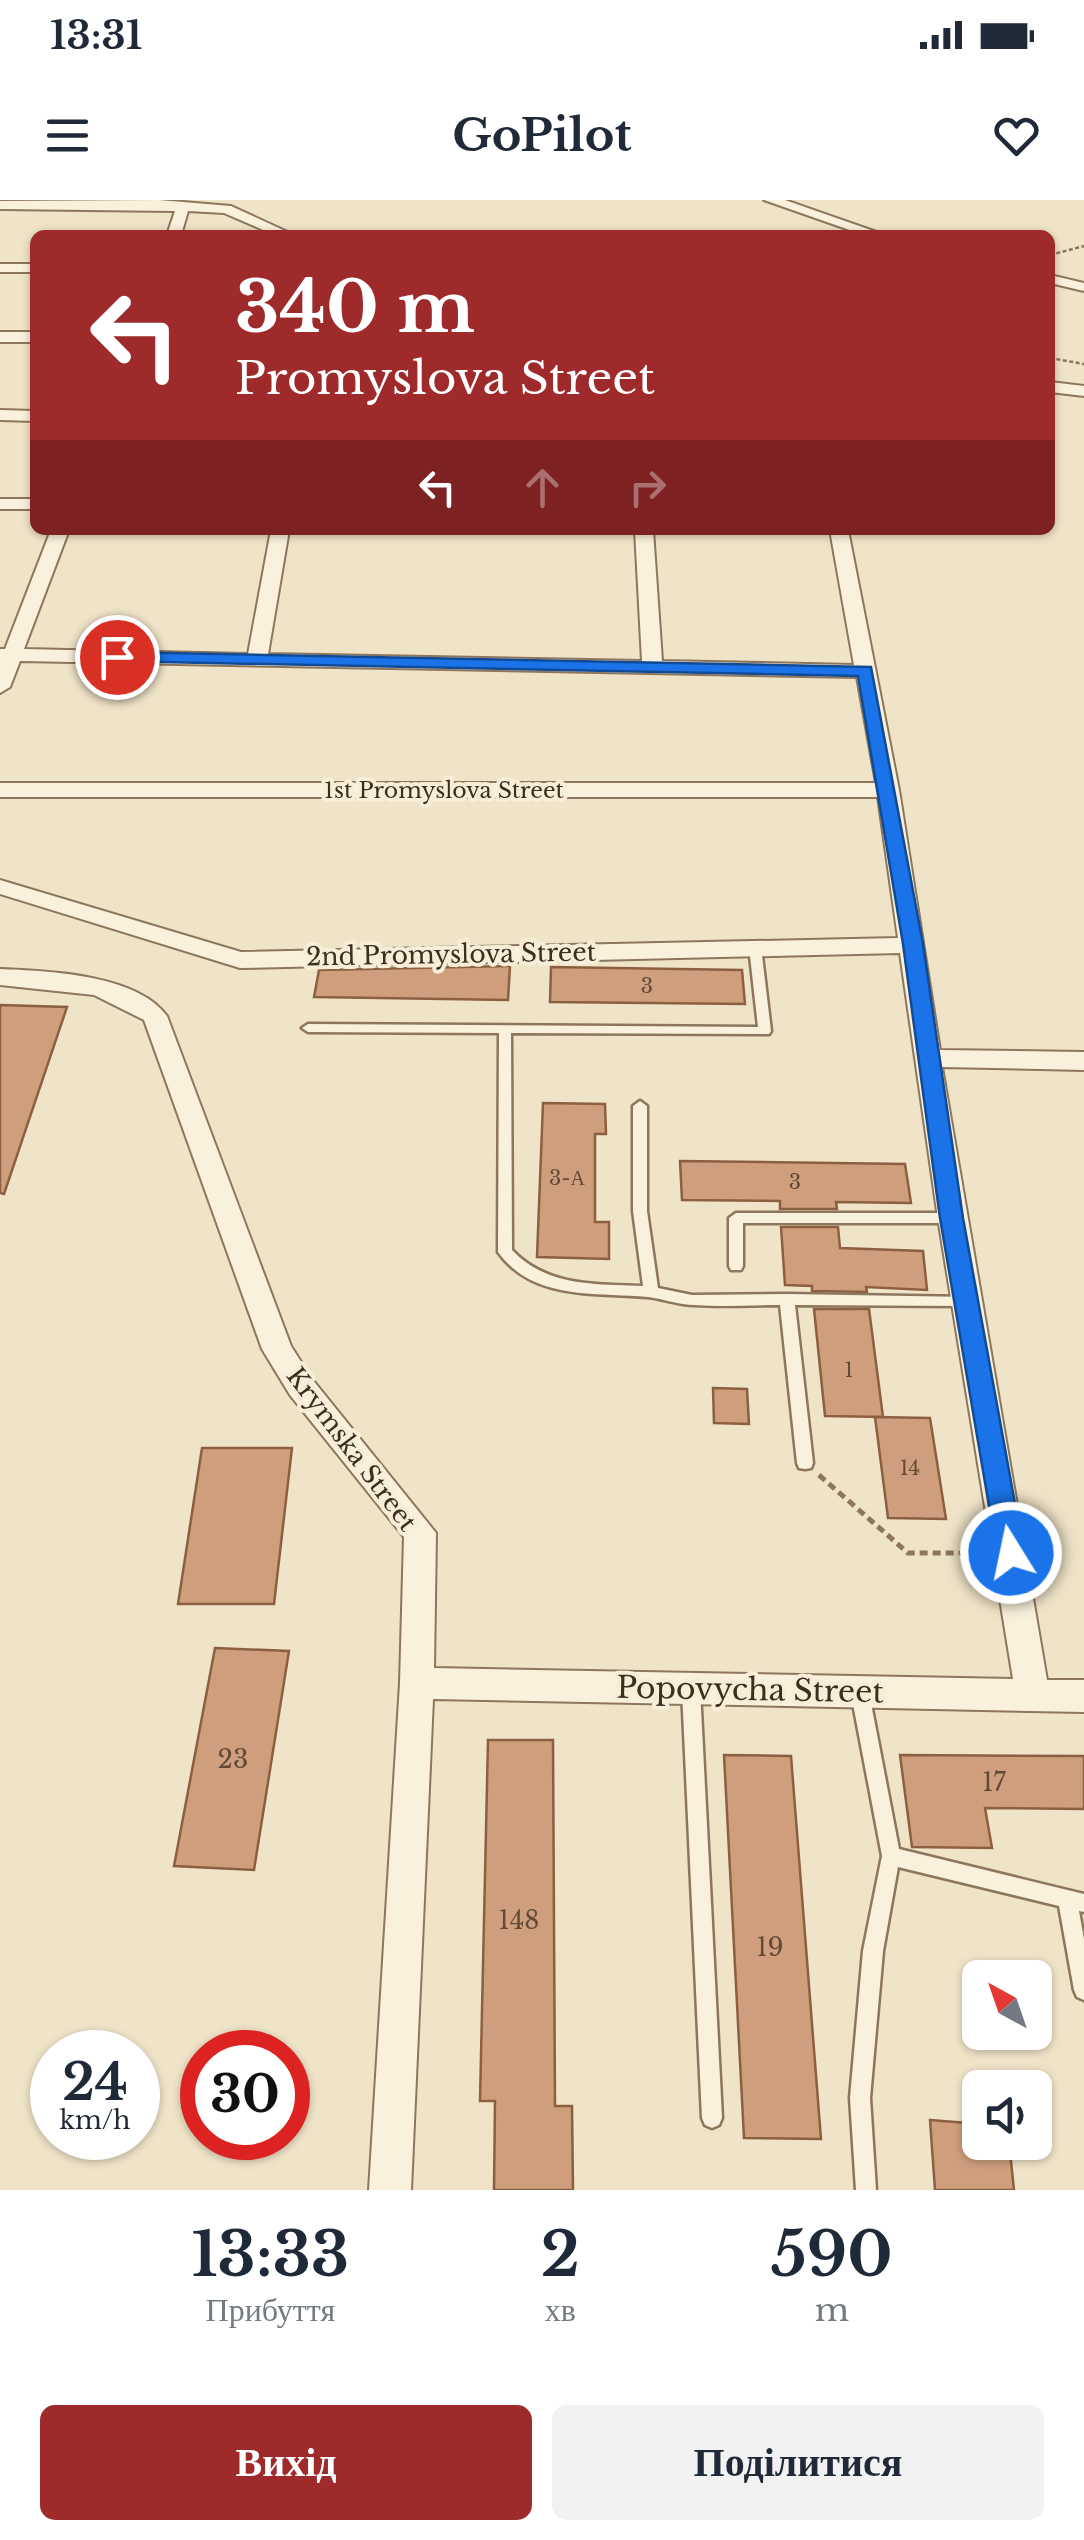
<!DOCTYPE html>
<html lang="uk">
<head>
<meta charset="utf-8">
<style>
	:root { --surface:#fff; --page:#f2f2f3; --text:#1f2937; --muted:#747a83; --accent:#9e2a2b }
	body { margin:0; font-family:"Libre Baskerville",serif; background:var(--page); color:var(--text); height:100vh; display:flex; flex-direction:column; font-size:38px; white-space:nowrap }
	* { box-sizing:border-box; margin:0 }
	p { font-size:32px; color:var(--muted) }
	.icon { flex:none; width:55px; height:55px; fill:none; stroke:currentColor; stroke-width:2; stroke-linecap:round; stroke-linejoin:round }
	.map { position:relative; height:1990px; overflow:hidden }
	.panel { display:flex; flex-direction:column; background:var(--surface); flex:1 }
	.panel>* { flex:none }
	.hud { position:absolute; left:30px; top:30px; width:1025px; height:305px; border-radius:15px; box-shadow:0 2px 8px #0004; background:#9e2a2b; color:#fff; overflow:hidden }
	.needle { width:65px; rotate:320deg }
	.controls { position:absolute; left:962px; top:1760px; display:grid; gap:20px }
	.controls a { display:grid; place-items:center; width:90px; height:90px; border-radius:15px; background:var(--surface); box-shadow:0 2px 8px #0004; font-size:50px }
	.speed { position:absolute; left:30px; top:1830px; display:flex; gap:20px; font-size:50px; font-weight:700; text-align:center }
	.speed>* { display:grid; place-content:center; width:130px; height:130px; border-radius:50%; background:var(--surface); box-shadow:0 2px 8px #0004; line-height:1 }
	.speed small { font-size:25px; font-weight:400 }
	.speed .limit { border:15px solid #d22; background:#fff; color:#111 }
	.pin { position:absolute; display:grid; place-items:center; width:85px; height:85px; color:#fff; margin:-42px; border:5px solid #fff; border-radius:50%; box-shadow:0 2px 10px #0007 }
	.me { position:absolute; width:110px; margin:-55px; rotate:350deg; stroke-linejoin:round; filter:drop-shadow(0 0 8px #0008) }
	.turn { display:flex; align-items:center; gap:35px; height:210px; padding:0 40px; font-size:45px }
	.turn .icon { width:130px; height:130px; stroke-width:2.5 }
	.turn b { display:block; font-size:70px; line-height:85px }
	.lanes { display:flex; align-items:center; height:95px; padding:0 40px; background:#0003; justify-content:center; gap:50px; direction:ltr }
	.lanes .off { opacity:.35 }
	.eta { display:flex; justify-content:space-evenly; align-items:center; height:170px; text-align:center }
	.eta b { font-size:60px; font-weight:800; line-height:70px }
	.action { display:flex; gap:20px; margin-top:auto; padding:20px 40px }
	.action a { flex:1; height:115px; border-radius:15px; background:var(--accent); color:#fff; font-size:40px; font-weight:800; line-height:115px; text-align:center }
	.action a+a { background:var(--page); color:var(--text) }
	.status { display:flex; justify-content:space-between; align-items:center; height:70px; padding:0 50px; background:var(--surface); direction:ltr }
	.status svg { height:28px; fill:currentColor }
	header { display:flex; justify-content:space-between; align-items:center; height:130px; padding:0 40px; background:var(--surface); font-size:45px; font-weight:800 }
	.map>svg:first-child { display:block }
	.building { fill:#cf9f7d; stroke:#8d5f41; stroke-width:2.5 }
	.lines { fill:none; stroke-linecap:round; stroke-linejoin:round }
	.lane-casing { stroke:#8d765c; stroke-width:5 }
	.street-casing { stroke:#8d765c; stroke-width:4 }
	.path-far1 { stroke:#8d765c; stroke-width:2.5; stroke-dasharray:4 2.5; stroke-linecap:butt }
	.path { stroke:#8d765c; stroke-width:5; stroke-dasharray:8 5; stroke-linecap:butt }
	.lane { fill:#faf1dc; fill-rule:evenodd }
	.street { fill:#faf1dc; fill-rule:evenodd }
	.route { fill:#1a73e8; stroke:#114b97; stroke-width:2.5 }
	.labels { text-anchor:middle; stroke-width:8; stroke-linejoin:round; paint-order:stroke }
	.number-label { font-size:20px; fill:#624a37 }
	.far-street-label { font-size:22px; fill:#3d2e20; stroke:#f7eed8 }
	.street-label { font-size:25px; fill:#3d2e20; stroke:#f7eed8 }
	.near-number-label { font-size:25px; fill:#624a37 }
	.near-street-label { font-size:30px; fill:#3d2e20; stroke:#f7eed8 }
</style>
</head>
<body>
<div class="status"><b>13:31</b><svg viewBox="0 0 49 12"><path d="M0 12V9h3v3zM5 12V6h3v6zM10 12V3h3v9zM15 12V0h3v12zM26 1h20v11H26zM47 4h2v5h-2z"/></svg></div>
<header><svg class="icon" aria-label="menu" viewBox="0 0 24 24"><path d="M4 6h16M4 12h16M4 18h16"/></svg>GoPilot<svg class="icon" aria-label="heart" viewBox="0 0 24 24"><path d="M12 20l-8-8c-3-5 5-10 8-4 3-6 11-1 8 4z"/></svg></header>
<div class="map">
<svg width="1084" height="1990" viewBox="0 0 1084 1990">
	<rect width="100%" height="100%" fill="#f0e4c8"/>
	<g class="building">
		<polygon points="510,766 508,800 314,797 319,770"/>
		<polygon points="551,767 742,770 745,804 550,802"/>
		<polygon points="0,805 67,807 4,994 0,993"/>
		<polygon points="543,903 605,904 606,934 595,934 595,1022 609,1022 609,1059 537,1057"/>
		<polygon points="680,961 905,964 911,1003 836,1002 837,1009 780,1009 780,1001 682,1000"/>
		<polygon points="781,1027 838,1027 840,1048 923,1051 927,1090 866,1087 867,1092 812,1091 812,1086 785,1085"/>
		<polygon points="814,1109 869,1109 883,1217 825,1216"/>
		<polygon points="713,1188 747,1189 749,1224 714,1223"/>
		<polygon points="875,1217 930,1218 946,1319 888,1318"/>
		<polygon points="202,1248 292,1248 274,1404 178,1404"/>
		<polygon points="215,1448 289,1451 254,1670 174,1666"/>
		<polygon points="488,1540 553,1540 555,1906 572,1906 573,1990 494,1990 495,1901 480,1901"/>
		<polygon points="724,1555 791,1556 821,1939 744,1938"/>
		<polygon points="900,1555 1084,1556 1084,1609 985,1608 992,1648 912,1647"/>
		<polygon points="930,1920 980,1924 980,1942 1009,1942 1014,1990 935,1990"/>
	</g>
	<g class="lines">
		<defs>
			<g id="lane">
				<path d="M755,743L761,747L771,831L769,834L511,833L512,1050C547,1087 596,1084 643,1086L633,1011V906L640,901L647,906V1011L658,1088L692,1095L787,1094L970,1097L972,1101L970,1105L965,1106L795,1105L813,1263L811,1268L805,1269L799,1268L797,1263L780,1105C752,1105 723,1107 694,1105C679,1105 664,1099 648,1097C595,1092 533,1101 498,1052L499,833L308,832L302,828L308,824L758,827L749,747Z"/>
				<polygon points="736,1013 952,1013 959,1018 952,1023 743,1023 743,1066 741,1070 731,1070 729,1066 729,1018"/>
				<polygon points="691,1482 697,1485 700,1490 722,1918 719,1925 712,1928 705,1925 702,1918 682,1490 685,1485"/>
				<polygon points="860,1485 866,1487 869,1493 899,1649 1084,1694 1084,1712 1079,1711 1084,1739 1084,1800 1077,1797 1074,1790 1059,1706 898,1667 883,1751 870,1898 876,1990 856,1990 850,1898 863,1751 882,1656 851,1493 854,1487"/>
			</g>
			<g id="street">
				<polygon points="159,0 231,6 294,35 275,35 224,13 188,11 181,35 167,35 175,11 0,9 0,1"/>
				<polygon points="764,0 785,0 885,35 864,35"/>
				<rect x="0" y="64" width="35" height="8"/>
				<polygon points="1050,75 1084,83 1084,91 1050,83"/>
				<rect x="0" y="132" width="35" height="10"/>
				<polygon points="1050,182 1084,186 1084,196 1050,192"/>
				<polygon points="0,210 35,211 35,221 0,220"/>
				<rect x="0" y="299" width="35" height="10"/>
				<path d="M51,330H69L24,449L248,454L271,330H289L268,454L642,461L635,330H653L662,461L854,465L830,330H848L899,590L940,850L1084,852V870L942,867L1047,1480H1084V1512L433,1499L411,1990H369L400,1483L404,1337L290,1195L262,1149L144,820L94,795L0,785V769C47,771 137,774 167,816L291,1146L312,1179L436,1333L434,1468L1013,1479L938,1018L900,753L240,768L0,694V680L241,752L898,738L878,597H0V583H876L857,477L20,461L10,487L0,493V449H5Z"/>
			</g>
		</defs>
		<use href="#lane" class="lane-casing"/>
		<use href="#street" class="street-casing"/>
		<g class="path-far1">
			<polyline points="1050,55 1084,46"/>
			<polyline points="1050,158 1084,164"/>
		</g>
		<polyline class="path" points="819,1275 908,1353 978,1353"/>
		<use href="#lane" class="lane"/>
		<use href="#street" class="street"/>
	</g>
	<polygon class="route" points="117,452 871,467 923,744 963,1018 1024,1353 1020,1361 1011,1365 1001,1361 997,1353 940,1018 903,744 858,476 111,461 111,454"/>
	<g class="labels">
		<g class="number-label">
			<text x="647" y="793">3</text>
			<text x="567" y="985">3-А</text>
			<text x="795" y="989">3</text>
			<text x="849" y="1177">1</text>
			<text x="910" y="1275">14</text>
		</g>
		<g class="far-street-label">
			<text x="444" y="598">1st Promyslova Street</text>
		</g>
		<g class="street-label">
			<text transform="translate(451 754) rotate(-1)" y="9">2nd Promyslova Street</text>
			<text transform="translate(352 1249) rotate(53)" y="9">Krymska Street</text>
		</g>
		<g class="near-number-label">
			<text x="233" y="1568">23</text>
			<text x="994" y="1591">17</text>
			<text x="519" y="1729">148</text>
			<text x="770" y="1756">19</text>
		</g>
		<g class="near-street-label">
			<text transform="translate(750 1490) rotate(1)" y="10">Popovycha Street</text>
		</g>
	</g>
</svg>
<div class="controls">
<a><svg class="needle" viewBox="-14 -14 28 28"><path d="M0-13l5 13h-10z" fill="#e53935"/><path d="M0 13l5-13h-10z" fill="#747a83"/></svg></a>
<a><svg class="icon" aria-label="sound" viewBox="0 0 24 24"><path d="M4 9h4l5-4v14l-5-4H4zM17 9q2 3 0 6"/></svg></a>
</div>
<div class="speed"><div>24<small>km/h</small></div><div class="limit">30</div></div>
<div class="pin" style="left:117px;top:457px;background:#d93025"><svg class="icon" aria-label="arrive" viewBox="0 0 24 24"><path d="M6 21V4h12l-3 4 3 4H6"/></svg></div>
<svg class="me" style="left:1011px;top:1353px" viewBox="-20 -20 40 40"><circle r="17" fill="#1a73e8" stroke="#fff" stroke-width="3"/><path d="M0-11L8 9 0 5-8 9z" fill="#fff"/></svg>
<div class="hud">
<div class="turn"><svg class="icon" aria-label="left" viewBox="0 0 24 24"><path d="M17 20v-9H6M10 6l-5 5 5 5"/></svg><div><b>340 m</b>Promyslova Street</div></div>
<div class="lanes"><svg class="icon" aria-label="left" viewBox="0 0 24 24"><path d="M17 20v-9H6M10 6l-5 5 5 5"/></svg><svg class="icon off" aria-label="ahead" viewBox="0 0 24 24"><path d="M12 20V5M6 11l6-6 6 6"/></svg><svg class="icon off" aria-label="right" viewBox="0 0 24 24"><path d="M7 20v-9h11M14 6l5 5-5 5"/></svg></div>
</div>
</div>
<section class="panel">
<div class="eta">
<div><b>13:33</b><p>Прибуття</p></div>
<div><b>2</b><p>хв</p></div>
<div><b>590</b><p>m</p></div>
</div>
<div class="action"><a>Вихід</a><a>Поділитися</a></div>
</section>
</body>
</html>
